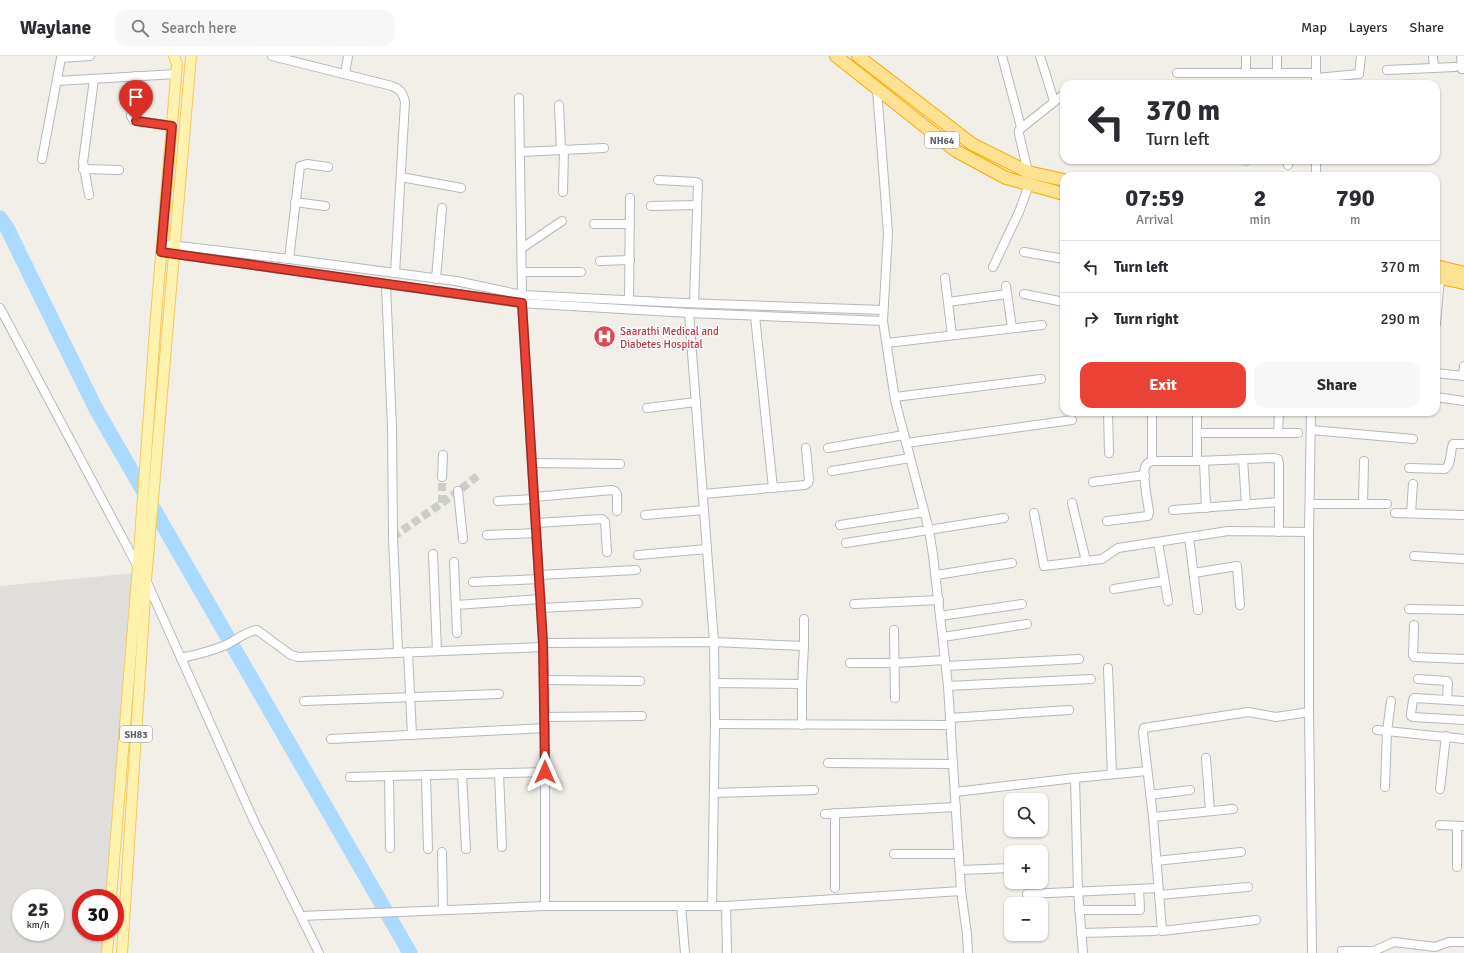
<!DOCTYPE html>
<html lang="en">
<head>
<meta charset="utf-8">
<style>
	:root { --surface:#fff; --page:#f7f7f7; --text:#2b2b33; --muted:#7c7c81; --line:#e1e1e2; --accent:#ea4335 }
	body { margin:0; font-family:Signika,sans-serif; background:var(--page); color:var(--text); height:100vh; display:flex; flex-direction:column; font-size:15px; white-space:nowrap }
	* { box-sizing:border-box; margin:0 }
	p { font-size:13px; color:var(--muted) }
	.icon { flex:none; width:22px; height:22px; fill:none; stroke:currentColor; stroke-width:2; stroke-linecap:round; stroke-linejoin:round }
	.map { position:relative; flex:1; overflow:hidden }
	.sheet { position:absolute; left:1060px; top:116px; width:380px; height:244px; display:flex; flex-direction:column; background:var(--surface); border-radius:12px; box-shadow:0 1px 3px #0004 }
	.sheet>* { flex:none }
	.guide { position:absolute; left:1060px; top:24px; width:380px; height:84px; border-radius:12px; box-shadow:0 1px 3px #0004; background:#fff; color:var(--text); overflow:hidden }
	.controls { position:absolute; left:1004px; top:737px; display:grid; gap:8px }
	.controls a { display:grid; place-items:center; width:44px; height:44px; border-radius:8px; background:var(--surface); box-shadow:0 1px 3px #0004; font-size:20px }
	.speed { position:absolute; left:12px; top:833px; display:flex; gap:8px; font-size:20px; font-weight:700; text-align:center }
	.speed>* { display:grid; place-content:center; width:52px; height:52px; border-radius:50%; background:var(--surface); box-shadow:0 1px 3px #0004; line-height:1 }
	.speed small { font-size:10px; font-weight:400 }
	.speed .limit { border:6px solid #d22; background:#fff; color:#111 }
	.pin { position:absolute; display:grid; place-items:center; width:34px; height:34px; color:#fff; margin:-41px -17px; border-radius:50% 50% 50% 0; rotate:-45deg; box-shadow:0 0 4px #0007 }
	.pin .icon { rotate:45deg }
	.me { position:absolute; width:44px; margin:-22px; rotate:0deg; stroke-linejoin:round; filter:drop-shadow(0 0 3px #0008) }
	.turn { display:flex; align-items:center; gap:14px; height:84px; padding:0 20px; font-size:18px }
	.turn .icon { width:52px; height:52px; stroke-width:2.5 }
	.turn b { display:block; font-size:28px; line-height:34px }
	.eta { display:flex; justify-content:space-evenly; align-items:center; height:68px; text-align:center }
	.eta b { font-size:24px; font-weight:800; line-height:28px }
	.primary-button { display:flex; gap:8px; margin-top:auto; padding:8px 20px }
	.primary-button a { flex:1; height:46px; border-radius:12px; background:var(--accent); color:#fff; font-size:16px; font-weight:800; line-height:46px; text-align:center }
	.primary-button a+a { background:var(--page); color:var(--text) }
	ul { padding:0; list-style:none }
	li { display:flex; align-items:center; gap:12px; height:52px; padding:0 20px; border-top:1px solid var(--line) }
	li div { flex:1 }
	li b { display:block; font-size:15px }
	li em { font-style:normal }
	header { display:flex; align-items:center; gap:24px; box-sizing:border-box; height:56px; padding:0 20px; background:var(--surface); border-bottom:1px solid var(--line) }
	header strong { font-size:19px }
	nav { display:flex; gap:22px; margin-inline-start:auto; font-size:14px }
	.search { width:280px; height:36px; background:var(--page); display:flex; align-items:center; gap:10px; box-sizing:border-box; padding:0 14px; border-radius:12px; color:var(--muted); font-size:15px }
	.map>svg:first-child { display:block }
	.industrial { fill:#e0deda; fill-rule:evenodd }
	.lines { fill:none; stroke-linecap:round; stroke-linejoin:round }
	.river { stroke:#aadaff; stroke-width:15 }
	.minor-tunnel { stroke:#ccccc8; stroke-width:8; stroke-dasharray:8 4; stroke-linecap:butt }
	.minor-casing { stroke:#b5b8bc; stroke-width:10 }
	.major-casing { stroke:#f2c960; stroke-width:12 }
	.highway-casing { stroke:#f9ab00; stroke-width:14 }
	.minor { stroke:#fff; stroke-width:8 }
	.major { stroke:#fff2af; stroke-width:10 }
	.highway { stroke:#fde293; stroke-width:12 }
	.route-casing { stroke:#982c22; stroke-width:10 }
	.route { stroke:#ea4335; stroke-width:7 }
	.labels { text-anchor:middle; stroke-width:3; stroke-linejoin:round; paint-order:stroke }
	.shield { fill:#fff; stroke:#8f9295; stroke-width:1 }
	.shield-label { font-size:10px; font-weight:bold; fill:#5f6368 }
	.health-label { font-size:11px; fill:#be3a42; stroke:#fff; text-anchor:start }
</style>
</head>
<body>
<header>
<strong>Waylane</strong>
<div class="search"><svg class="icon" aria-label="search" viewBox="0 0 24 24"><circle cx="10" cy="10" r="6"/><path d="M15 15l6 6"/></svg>Search here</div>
<nav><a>Map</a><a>Layers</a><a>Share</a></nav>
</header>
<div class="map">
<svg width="1464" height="897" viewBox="0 0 1464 897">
	<rect width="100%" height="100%" fill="#f1efe8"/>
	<path class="industrial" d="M135,517L113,842H81V876H111L109,897H0V530ZM21,842H55V876H21Z"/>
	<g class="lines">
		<polyline class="river" points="0,162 6,170 96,353 410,897"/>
		<g class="minor-tunnel">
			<polyline points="442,447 442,421"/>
			<polyline points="393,481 452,440 480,418"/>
		</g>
		<defs>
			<g id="minor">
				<path d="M272,0L392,30C400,33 403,37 405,46L395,217"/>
				<polyline points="1002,0 1021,71"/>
				<polyline points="1040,0 1054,45"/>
				<polyline points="1246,0 1246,17"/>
				<polyline points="1277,0 1277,17"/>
				<polyline points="1316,0 1316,28"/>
				<polyline points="1433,0 1434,12"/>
				<polyline points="1461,0 1462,13 1464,13"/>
				<polyline points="1387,14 1455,11"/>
				<polyline points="1177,17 1316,17"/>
				<polyline points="345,18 348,0"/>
				<polyline points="136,20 131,60 133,64 171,70"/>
				<polyline points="1316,22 1359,18 1361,0"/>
				<polyline points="57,25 176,18"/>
				<polyline points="877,33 888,177 883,265 895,344 929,474 933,499 948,630 961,835 967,878 968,897"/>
				<polyline points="519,42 522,239"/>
				<polyline points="559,49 561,94"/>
				<polyline points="520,96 604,92"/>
				<polyline points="42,103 61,2 90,0"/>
				<polyline points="1288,104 1288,109"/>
				<polyline points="1246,105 1246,104"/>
				<polyline points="83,113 119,114"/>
				<polyline points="1028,116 1019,78 1019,74 1064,38"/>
				<polyline points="1316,120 1316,104"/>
				<polyline points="401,121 461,132"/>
				<polyline points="658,124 696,126 698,127 694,247"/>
				<polyline points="563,136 564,93"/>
				<polyline points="89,139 83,106 94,23"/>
				<polyline points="295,146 325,150"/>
				<polyline points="651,150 697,149"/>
				<polyline points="594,168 630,168"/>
				<polyline points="162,188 289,203 456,225 522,239 683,247 883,254"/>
				<polyline points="522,192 562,165"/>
				<polyline points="161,196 520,247 689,257 883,265"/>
				<polyline points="1024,196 1064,203"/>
				<polyline points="289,203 300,110 307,108 328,111"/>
				<polyline points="600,205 630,204"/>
				<polyline points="993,211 1019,156 1029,129"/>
				<polyline points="522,216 581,216"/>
				<polyline points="945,222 952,279"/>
				<polyline points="436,223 442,152"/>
				<polyline points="386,228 392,372 393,481 398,596"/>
				<polyline points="1006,230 1012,272"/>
				<polyline points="1024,238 1064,246"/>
				<polyline points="629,244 630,142"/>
				<polyline points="948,246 1007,238"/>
				<polyline points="522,247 543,587 545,661 545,850"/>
				<polyline points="0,252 138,511"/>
				<polyline points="689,257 714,586 715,668 712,850"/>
				<polyline points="755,260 773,432"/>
				<polyline points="1436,268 1440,222"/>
				<polyline points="887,287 1042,269"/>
				<polyline points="1436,317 1464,320"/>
				<polyline points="1463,320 1464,310"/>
				<polyline points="895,341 1041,323"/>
				<polyline points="1436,341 1464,345"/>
				<polyline points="647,352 696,346"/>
				<polyline points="1108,356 1109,397"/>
				<polyline points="1197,356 1197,405"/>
				<polyline points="1311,356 1309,476 1309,656 1312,897"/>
				<polyline points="1311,374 1413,383"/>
				<polyline points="1197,377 1298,377"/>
				<polyline points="1278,377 1279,356"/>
				<polyline points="906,387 1072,364"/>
				<polyline points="828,392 904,379"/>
				<polyline points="1243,403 1246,449"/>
				<polyline points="1152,405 1152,356"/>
				<polyline points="1204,405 1206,452"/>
				<polyline points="532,407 620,408"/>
				<path d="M1409,412L1445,413C1452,408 1450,395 1453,388H1464"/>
				<polyline points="832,415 910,402"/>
				<polyline points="442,421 443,399"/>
				<polyline points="1093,426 1145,419"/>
				<polyline points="458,435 463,483"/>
				<polyline points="703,438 805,429 808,427 809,424 806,392"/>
				<polyline points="534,441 612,434 615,435 617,438 617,455"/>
				<polyline points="498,445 534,443"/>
				<polyline points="1072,447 1086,505"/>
				<polyline points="1310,448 1387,448"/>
				<polyline points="1363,448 1364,405"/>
				<polyline points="1173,454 1279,446"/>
				<polyline points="1034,457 1044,510 1102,503 1118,492 1228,475 1309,476"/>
				<polyline points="1395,457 1464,459"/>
				<polyline points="1411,457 1413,428"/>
				<polyline points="645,459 704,454"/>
				<path d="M1107,465L1148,460L1149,456C1148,446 1142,420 1145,411C1146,408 1149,406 1152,405H1197L1274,402L1278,403L1279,407V476"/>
				<polyline points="536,467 602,463 605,466 607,496"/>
				<polyline points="840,469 924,456"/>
				<polyline points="487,479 536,477"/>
				<polyline points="1189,481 1198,554"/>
				<polyline points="1158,486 1168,545"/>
				<polyline points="846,487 1004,462"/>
				<polyline points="433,498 437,595"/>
				<polyline points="638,499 707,493"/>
				<polyline points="1414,500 1464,503"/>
				<polyline points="454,506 457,577"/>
				<polyline points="1194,517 1237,510 1240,549"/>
				<polyline points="539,519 636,514"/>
				<polyline points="936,519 1012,507"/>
				<polyline points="146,524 254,765 319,897"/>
				<polyline points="473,526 539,523"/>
				<polyline points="1114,533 1164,525"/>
				<polyline points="854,548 939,544"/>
				<polyline points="456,549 541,543"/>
				<polyline points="541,552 638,547"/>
				<polyline points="1409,553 1464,554"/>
				<polyline points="940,560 1022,548"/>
				<polyline points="1414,569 1413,599 1414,601 1464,603"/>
				<polyline points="894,574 895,642"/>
				<polyline points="943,581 1027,568"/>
				<polyline points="543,587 714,586 804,590"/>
				<polyline points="408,596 412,679"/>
				<path d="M181,602C196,599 211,595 226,589C236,584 245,576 257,574L291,599L299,601L543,591"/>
				<polyline points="850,607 895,607 945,604"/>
				<polyline points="946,610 1079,603"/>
				<polyline points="1108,612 1112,718"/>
				<polyline points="1418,623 1447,625 1448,627 1447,643"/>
				<polyline points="544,624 640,625"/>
				<polyline points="715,627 802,628"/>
				<polyline points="948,630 1091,623"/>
				<polyline points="304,645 499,638"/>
				<polyline points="1464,645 1414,642 1413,644 1411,658 1411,660 1413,661 1464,664"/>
				<polyline points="545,661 642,660"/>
				<polyline points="950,662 1069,654"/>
				<polyline points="715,668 951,669"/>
				<polyline points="802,669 802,628 804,590 804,563"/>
				<polyline points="1377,674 1464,683"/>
				<polyline points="331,683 545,672"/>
				<polyline points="1206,702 1210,755"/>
				<polyline points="828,707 953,708"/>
				<polyline points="499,717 502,791"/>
				<polyline points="462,718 466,793"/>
				<polyline points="426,719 428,793"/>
				<polyline points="389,720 390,792"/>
				<polyline points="350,721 545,716"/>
				<polyline points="1075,722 1078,835 1083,897"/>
				<polyline points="1385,731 1387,675 1391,645"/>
				<polyline points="1440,733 1446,680"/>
				<polyline points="955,736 1075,722 1147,715"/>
				<polyline points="714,737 814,734"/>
				<polyline points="1150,739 1190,734"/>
				<polyline points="825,758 956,751"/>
				<polyline points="1153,761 1233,753"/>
				<polyline points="1440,769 1464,770"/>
				<polyline points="1457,770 1457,811"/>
				<polyline points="442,796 443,854"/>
				<polyline points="894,798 959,798"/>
				<polyline points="1156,805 1241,796"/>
				<polyline points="960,814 1011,812"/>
				<polyline points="835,832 835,757"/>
				<polyline points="1027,838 1158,832"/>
				<polyline points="1159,839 1248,831"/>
				<polyline points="681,850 685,897"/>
				<polyline points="726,850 727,897"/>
				<polyline points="1079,854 1140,854 1139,833"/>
				<polyline points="301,860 545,850 726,850 961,835"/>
				<polyline points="1256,864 1162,875 1153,761 1143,677 1144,672 1248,656 1276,661 1309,656"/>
				<polyline points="1081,877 1155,875"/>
				<polyline points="1342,895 1374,895 1394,886 1435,891 1449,886 1464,886"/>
			</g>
			<g id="major">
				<polyline points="111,842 138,510 156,260 177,8 174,0"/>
				<polyline points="107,897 109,876"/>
				<polyline points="122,897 146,524 191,0"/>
			</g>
			<g id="highway">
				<polyline points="836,0 956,95 1006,122 1064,138"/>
				<polyline points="858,0 972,88 1028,116 1064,124"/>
				<polyline points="1436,210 1464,217"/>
				<polyline points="1436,221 1464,227"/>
			</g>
		</defs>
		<use href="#minor" class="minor-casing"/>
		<use href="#major" class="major-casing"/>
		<use href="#highway" class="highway-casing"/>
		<use href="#minor" class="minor"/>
		<use href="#major" class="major"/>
		<use href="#highway" class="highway"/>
	</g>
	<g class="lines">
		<defs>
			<polyline id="route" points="136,65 172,70 161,196 522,247 543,587 545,716"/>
		</defs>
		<use href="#route" class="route-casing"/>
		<use href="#route" class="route"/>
	</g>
	<defs>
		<symbol id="hospital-disc" viewBox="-11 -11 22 22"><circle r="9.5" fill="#e0444e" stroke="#fff"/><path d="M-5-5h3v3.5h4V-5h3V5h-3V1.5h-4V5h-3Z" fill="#fff"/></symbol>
	</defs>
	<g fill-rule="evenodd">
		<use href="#hospital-disc" x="592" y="268" width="25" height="25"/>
	</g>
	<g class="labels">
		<g class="shield">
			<rect x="925" y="76" width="34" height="16" rx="3"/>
			<rect x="120" y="670" width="32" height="16" rx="3"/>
		</g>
		<g class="shield-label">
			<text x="942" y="88">NH64</text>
			<text x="136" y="682">SH83</text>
		</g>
		<g class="health-label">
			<text x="620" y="279">Saarathi Medical and<tspan x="620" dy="13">Diabetes Hospital</tspan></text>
		</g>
	</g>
</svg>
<div class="controls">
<a><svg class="icon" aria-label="search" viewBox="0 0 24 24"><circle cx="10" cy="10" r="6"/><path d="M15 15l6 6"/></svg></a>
<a>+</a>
<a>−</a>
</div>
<div class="speed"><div>25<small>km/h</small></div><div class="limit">30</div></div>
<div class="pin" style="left:136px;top:65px;background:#d93025"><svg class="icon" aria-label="arrive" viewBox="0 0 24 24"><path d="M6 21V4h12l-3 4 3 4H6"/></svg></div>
<svg class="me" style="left:545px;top:716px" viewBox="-20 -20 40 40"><path d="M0-17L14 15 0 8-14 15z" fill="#ea4335" stroke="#fff" stroke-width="4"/></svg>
<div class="guide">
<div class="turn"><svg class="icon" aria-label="left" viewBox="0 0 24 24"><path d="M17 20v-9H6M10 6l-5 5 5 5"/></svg><div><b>370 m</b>Turn left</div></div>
</div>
<section class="sheet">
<div class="eta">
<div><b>07:59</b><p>Arrival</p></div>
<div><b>2</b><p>min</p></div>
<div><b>790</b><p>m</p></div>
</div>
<ul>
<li><svg class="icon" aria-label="left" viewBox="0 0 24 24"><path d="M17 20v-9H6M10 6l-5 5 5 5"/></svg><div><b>Turn left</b></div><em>370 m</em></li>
<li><svg class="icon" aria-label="right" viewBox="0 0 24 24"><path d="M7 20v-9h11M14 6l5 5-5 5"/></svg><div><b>Turn right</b></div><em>290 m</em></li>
</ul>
<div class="primary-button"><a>Exit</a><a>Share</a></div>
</section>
</div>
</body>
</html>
